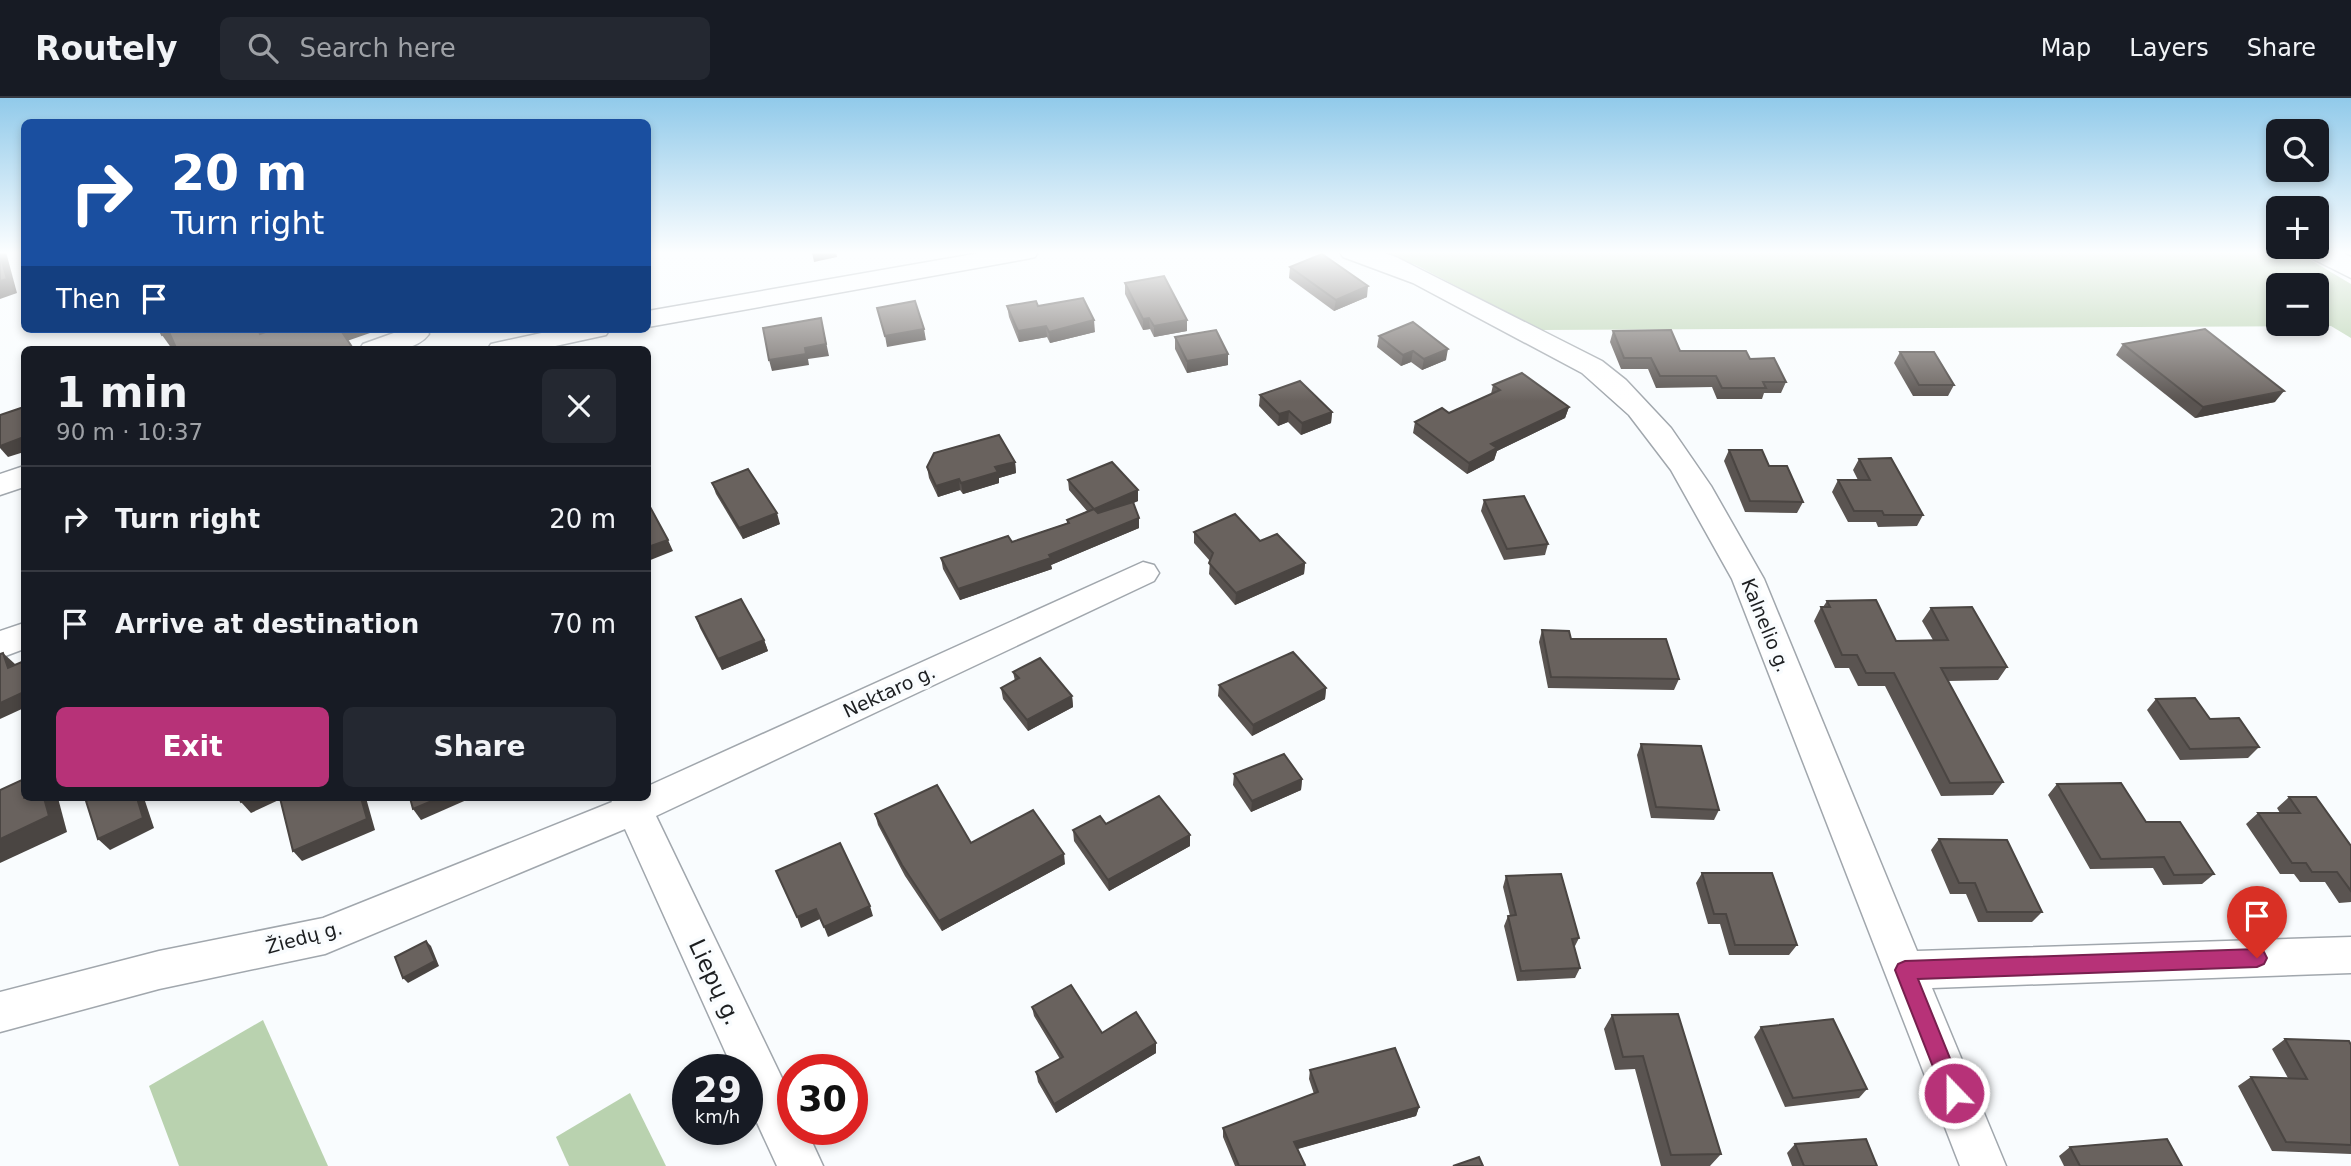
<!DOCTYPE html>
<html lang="en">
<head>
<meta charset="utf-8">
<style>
	:root { --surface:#171b24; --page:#242831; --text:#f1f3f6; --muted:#9ea1a6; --line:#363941; --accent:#b73278 }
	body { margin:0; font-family:"DejaVu Sans",sans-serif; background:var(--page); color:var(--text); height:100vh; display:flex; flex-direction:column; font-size:26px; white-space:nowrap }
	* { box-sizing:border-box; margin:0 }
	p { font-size:23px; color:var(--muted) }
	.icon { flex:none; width:38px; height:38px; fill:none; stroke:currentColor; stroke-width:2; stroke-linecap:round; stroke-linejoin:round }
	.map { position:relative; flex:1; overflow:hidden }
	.details { position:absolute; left:21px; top:248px; width:630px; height:455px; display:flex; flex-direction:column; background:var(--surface); border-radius:10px; box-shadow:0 4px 10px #0003 }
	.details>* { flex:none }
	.banner { position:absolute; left:21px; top:21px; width:630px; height:214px; border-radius:10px; box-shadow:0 4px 10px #0003; background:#1a4fa0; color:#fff; overflow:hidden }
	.controls { position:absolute; left:2266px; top:21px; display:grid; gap:14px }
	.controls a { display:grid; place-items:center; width:63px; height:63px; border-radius:10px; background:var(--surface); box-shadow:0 4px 10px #0003; font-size:35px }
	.speed { position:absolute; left:672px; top:956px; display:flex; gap:14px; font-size:35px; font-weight:700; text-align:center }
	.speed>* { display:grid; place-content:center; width:91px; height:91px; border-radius:50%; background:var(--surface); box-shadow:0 4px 10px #0003; line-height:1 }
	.speed small { font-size:18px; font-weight:400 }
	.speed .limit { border:10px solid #d22; background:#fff; color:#111 }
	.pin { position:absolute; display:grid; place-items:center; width:60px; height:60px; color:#fff; margin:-72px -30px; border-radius:50% 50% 50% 0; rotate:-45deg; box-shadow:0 0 7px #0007 }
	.pin .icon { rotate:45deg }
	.me { position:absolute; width:77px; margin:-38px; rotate:338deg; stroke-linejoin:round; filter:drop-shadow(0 0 5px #0008) }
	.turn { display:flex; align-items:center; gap:24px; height:147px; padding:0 35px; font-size:32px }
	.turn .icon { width:91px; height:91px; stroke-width:2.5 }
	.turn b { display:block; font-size:49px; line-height:60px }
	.then { display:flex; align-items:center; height:66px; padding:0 35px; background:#0003; gap:14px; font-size:26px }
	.round { display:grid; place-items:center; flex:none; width:74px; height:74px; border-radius:10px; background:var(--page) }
	.summary { display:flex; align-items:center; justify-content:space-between; height:119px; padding:0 35px }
	h1 { font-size:42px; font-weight:700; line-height:52px }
	.action { display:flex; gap:14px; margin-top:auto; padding:14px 35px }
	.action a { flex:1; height:80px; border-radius:10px; background:var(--accent); color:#fff; font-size:28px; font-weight:700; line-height:80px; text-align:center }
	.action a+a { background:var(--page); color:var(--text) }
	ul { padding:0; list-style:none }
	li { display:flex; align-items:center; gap:21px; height:105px; padding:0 35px; border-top:2px solid var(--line) }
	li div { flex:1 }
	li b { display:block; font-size:26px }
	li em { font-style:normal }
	header { display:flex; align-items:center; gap:42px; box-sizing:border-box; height:98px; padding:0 35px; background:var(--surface); border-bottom:2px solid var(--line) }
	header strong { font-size:33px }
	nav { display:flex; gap:38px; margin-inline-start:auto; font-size:24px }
	.search { width:490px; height:63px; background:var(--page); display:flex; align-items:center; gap:18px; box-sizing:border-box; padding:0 24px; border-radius:10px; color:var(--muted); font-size:26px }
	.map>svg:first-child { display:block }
	.green { fill:#b9d2af; fill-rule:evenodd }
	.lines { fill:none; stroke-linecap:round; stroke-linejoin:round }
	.minor-casing { stroke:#a1a7ad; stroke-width:3 }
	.trunk-casing { stroke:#a1a7ad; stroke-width:3 }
	.minor { fill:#fff; fill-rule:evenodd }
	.trunk { fill:#fff; fill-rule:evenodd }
	.wall { fill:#5a5451 }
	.shaded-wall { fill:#4a4542 }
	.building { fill:#69625e; stroke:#4a4542; stroke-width:2 }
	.route { fill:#b73278; stroke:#77204e; stroke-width:2 }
	.labels { text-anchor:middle; stroke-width:7; stroke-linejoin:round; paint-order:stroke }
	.street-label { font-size:19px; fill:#1c1e20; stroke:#f9fcfe }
	.near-street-label { font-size:23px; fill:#1c1e20; stroke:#f9fcfe }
</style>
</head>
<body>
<header>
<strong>Routely</strong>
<div class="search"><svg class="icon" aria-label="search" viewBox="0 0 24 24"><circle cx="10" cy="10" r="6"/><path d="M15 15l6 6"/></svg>Search here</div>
<nav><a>Map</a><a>Layers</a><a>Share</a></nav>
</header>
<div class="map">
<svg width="2351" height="1068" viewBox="0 0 2351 1068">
	<rect width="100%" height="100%" fill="#f9fcfe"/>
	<g class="green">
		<path d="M1377,154H2297L2351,186V240L2331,228L1540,232L1416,167ZM2278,187H2317V226H2278Z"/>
		<polygon points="263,922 328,1068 179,1068 149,988"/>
		<polygon points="630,995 666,1068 569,1068 556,1039"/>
	</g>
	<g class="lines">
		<defs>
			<g id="minor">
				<polygon points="985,154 1038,154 1035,159 1026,161 648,229 648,213"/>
				<polygon points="1340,154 1380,154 1396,159 1602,263 1626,282 1671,330 1711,388 1764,481 1917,853 2351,839 2351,875 1932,890 2006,1068 1960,1068 1732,481 1671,372 1629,317 1582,275 1413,185 1343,159"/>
				<path d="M405,231H426L429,236C415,256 380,252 359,252L363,246Z"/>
				<polygon points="560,231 610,231 606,237 537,252 487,252 491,246"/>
				<polygon points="24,368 24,389 0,397 0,376"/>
				<polygon points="1143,464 1154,467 1159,475 1154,483 656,718 793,1003 793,1031 806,1031 823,1068 777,1068 747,1003 747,971 733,971 625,731 325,856 159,891 0,934 0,894 159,853 323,820 612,704 610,700 648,700 648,688"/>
				<polygon points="24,525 24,551 0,560 0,533"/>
			</g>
			<polygon id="trunk" points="2307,154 2341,154 2351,159 2351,180 2311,160"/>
		</defs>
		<use href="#minor" class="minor-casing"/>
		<use href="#trunk" class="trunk-casing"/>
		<use href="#minor" class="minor"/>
		<use href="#trunk" class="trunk"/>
	</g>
	<g class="wall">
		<polygon points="1290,169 1367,199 1334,213 1289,180"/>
		<polygon points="1125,185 1187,222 1187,233 1154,239 1150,231 1143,232 1125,196"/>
		<polygon points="1007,208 1038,208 1095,234 1050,245 1047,239 1019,244 1009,219"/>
		<polygon points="1613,233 1680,253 1750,261 1786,284 1781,295 1764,295 1762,301 1717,301 1712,289 1656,290 1648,271 1621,271 1610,244"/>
		<polygon points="1379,238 1446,262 1422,272 1411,264 1401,268 1377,249"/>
		<polygon points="1175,239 1228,267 1187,275 1175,251"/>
		<polygon points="2123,246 2275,304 2195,320 2116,257"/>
		<polygon points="1900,254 1954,287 1948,298 1913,298 1894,265"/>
		<polygon points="1493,287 1569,309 1565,320 1497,353 1494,362 1467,376 1413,335 1415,324 1449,315 1491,296"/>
		<polygon points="1260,297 1332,314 1331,325 1301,337 1288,324 1278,328 1259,308"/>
		<polygon points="1729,352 1769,368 1803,404 1797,415 1745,414 1724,363"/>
		<polygon points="1859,361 1923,417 1917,428 1878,429 1876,424 1848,424 1832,394 1838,382 1858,382 1853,372"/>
		<polygon points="1015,364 1016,375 999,380 999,385 963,396 960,392 938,399 929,380 927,369"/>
		<polygon points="1068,382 1138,403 1133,405 1139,430 1051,467 1052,471 960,502 943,471 941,460 1012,444 1067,425 1067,422 1087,413 1069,392"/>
		<polygon points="712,385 780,426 743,441 716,396"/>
		<polygon points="1484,402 1548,446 1545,457 1504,462 1481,413"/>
		<polygon points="1194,434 1260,443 1305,465 1304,476 1235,507 1209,476 1210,463 1194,445"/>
		<polygon points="1827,503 1896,543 1933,542 1922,523 1931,510 2007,569 1998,582 1948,583 2003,684 1993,697 1941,698 1885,588 1858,588 1849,570 1835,570 1814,523 1821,509 1823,509"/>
		<polygon points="696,519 764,542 768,553 722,572 700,530"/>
		<polygon points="1542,532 1679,581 1674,592 1548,590 1539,544"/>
		<polygon points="1013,574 1072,598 1073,609 1028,633 1003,601 1001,590 1015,583"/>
		<polygon points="1219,587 1326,590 1325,601 1252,638 1218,598"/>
		<polygon points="2156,601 2210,621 2259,649 2248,660 2180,662 2147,612"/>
		<polygon points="1641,646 1719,712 1714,722 1651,720 1637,657"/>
		<polygon points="1234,676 1302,681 1301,692 1251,714 1233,687"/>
		<polygon points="2057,686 2214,776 2202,786 2163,787 2153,770 2090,771 2048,697"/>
		<polygon points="2289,699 2351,748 2351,804 2339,805 2325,784 2300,784 2294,776 2280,776 2246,726 2258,715 2280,715 2277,710"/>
		<polygon points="875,716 971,745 1065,766 942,833 905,778 878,727"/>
		<polygon points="1106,726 1190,748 1109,793 1074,743 1073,732"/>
		<polygon points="1939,741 2042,814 2032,824 1978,824 1966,796 1950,796 1931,752"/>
		<polygon points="1702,775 1797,847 1789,857 1729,857 1720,826 1708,826 1696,785"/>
		<polygon points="1506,778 1579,840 1574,850 1580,870 1575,880 1517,883 1504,828 1508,818 1510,818 1503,789"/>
		<polygon points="1032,909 1102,935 1156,945 1156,955 1056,1015 1038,984 1036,974 1060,961 1034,918"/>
		<polygon points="1612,917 1721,1056 1710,1068 1661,1068 1635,971 1615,972 1604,931"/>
		<polygon points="1761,929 1867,991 1859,1000 1785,1009 1754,939"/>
		<polygon points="2285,941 2351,947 2351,1056 2272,1053 2238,988 2251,979 2288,980 2272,951"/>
		<polygon points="1310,972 1419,1009 1416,1018 1298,1051 1303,1068 1235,1068 1223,1039 1223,1030 1314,996 1309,981"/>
		<polygon points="1795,1046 1877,1068 1792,1068 1787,1055"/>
		<polygon points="2070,1049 2182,1068 2064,1068 2059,1058"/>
	</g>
	<g class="shaded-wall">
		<polygon points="0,154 6,154 17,195 0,201"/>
		<polygon points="812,154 836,154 837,159 814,164"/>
		<polygon points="1368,188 1367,199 1334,213 1336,202"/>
		<polygon points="821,220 829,258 808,261 809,267 772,273 769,262 805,250"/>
		<polygon points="1149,220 1150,231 1143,232 1143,221"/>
		<polygon points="1094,222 1095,234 1050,245 1049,234"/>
		<polygon points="1187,222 1187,233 1154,239 1154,228"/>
		<polygon points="1046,228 1047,239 1019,244 1018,233"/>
		<polygon points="340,231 367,231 370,235 347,243"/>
		<polygon points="924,231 926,242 887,249 885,238"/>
		<polygon points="169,234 178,249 172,251 162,237"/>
		<polygon points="1448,251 1446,262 1422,272 1424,261"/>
		<polygon points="1413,253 1411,264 1401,268 1403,257"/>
		<polygon points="1228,256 1228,267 1187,275 1187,263"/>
		<polygon points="2284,293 2275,304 2195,320 2203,309"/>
		<polygon points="1569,309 1565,320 1497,353 1494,362 1467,376 1469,365 1491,346"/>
		<polygon points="1289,313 1288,324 1278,328 1279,316"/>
		<polygon points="1332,314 1331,325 1301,337 1302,325"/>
		<polygon points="24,339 24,354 8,359 0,350 0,348"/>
		<polygon points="1015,364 1016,375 999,380 999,385 963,396 961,385 995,369"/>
		<polygon points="959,381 960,392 938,399 936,388"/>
		<polygon points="1138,392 1138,403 1095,421 1094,411"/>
		<polygon points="777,415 780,426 743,441 739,430"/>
		<polygon points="1139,420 1139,430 1051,467 1052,471 960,502 958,491 1049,457"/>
		<polygon points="668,442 673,453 648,463 648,449"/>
		<polygon points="1305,465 1304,476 1235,507 1236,495"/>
		<polygon points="764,542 768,553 722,572 718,561"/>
		<polygon points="3,555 15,566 20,581 8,570"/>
		<polygon points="1326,590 1325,601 1252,638 1253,627"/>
		<polygon points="24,594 24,610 0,621 0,605"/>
		<polygon points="1072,598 1073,609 1028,633 1027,622"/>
		<polygon points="1302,681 1301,692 1251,714 1252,703"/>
		<polygon points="44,700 58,700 67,734 0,765 0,741"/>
		<polygon points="137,700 144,700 154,730 110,752 98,741"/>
		<polygon points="249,700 283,700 251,715 241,704"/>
		<polygon points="361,700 366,700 375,732 302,763 293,753"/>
		<polygon points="439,700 471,700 421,722 413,711"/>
		<polygon points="1190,737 1190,748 1109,793 1108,782"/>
		<polygon points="1064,756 1065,766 942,833 939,823"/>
		<polygon points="870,808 873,818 828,839 824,829"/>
		<polygon points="816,811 820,821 801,830 797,819"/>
		<polygon points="426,843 431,848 439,868 408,885 403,880"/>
		<polygon points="1156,945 1156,955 1056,1015 1054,1006"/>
		<polygon points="1419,1009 1416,1018 1293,1052 1294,1044"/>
	</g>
	<g class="building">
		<polygon points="1322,156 1368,188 1336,202 1290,169"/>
		<polygon points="0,157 7,181 0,183"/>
		<polygon points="1164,178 1187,222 1154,228 1149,220 1143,221 1125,185"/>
		<polygon points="1083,200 1094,222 1049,234 1046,228 1018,233 1007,208 1036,203 1038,208"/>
		<polygon points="915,203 924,231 885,238 877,210"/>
		<polygon points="821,220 826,246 805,250 806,256 769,262 763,230"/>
		<polygon points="1413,224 1448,251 1424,261 1413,253 1403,257 1379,238"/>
		<polygon points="159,231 258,231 260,236 274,231 340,231 354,252 177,252 169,234 162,237"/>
		<polygon points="2205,231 2284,293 2203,309 2123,246"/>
		<polygon points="1216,232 1228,256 1187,263 1175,239"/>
		<polygon points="1671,232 1680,253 1746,253 1750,261 1774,260 1786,284 1763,284 1766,290 1722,290 1716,278 1660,278 1651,260 1624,260 1613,233"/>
		<polygon points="1900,254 1934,254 1954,287 1919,287"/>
		<polygon points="1522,275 1569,309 1491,346 1497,350 1469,365 1415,324 1442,310 1449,315 1500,292 1493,287"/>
		<polygon points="1300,283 1332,314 1302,325 1289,313 1279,316 1260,297"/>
		<polygon points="24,309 24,339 0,348 0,317"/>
		<polygon points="999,337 1015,364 995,369 998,374 961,385 959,381 936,388 927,369 934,355"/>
		<polygon points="1729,352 1762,352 1769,368 1787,368 1803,404 1750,403"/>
		<polygon points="1891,360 1923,417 1884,417 1882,413 1854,413 1838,382 1870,382 1859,361"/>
		<polygon points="1112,364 1138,392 1094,411 1098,415 1133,404 1139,420 1049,457 1051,460 958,491 941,460 1008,438 1012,444 1069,425 1067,422 1094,411 1068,382"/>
		<polygon points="748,371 777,415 739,430 712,385"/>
		<polygon points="1524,398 1548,446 1507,451 1484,402"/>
		<polygon points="648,406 649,407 668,442 648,449"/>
		<polygon points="1235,416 1260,443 1277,436 1305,465 1236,495 1209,465 1213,455 1194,434"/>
		<polygon points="741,501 764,542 718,561 696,519"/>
		<polygon points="1876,502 1896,543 1948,542 1931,510 1972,509 2007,569 1941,570 2003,684 1950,685 1894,575 1866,575 1857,557 1842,557 1821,509 1830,509 1827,503"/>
		<polygon points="1542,532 1569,533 1571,541 1666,541 1679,581 1551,579"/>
		<polygon points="1293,554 1326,590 1253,627 1219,587"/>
		<polygon points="3,555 8,570 24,563 24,594 0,605 0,556"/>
		<polygon points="1040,560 1072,598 1027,622 1001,590 1019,580 1013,574"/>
		<polygon points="2195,600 2210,621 2239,620 2259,649 2190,651 2156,601"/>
		<polygon points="1641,646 1701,648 1719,712 1656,709"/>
		<polygon points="1284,656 1302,681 1252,703 1234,676"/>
		<polygon points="24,681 24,700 44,700 49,718 0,741 0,692"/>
		<polygon points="2121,685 2146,724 2180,724 2214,776 2174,777 2164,759 2101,761 2057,686"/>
		<polygon points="937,687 971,745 1033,712 1064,756 939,823 902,767 875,716"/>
		<polygon points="1159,698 1190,737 1108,782 1073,732 1100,718 1106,726"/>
		<polygon points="2289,699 2316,699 2351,748 2351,793 2337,774 2312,774 2306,765 2292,765 2258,715 2300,715"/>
		<polygon points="92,700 137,700 143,720 98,741 86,703"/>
		<polygon points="239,700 249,700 241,704"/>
		<polygon points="280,700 361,700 367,721 293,753"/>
		<polygon points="410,700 439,700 413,711"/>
		<polygon points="1939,741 2007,742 2042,814 1987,814 1975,785 1959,785"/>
		<polygon points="840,745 870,808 824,829 816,811 797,819 776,773"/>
		<polygon points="1702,775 1772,775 1797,847 1735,847 1726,816 1714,816"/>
		<polygon points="1561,776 1579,840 1572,841 1580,870 1521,873 1508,818 1516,817 1506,778"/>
		<polygon points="426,843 435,863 403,880 395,859"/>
		<polygon points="1071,887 1102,935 1136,914 1156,945 1054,1006 1036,974 1063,959 1032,909"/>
		<polygon points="1678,916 1721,1056 1671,1057 1643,958 1623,959 1612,917"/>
		<polygon points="1833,921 1867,991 1793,1000 1761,929"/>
		<polygon points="2285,941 2349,943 2351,947 2351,1047 2286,1044 2251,979 2307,981"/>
		<polygon points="1395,950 1419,1009 1294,1044 1305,1067 1303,1068 1239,1068 1223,1030 1318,994 1310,972"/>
		<polygon points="1866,1041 1877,1068 1804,1068 1795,1046"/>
		<polygon points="2167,1041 2182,1068 2080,1068 2070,1049"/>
		<polygon points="1479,1059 1483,1068 1453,1068"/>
	</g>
	<linearGradient id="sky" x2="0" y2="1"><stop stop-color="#91caea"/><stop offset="0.51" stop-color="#fcfeff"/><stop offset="1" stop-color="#fcfeff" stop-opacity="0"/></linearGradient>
	<rect width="2351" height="303" fill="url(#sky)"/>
	<polygon class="route" points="2257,851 2264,854 2267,860 2264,866 2257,869 1918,881 1964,995 1961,1002 1954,1005 1946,1002 1895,872 1898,866 1905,863"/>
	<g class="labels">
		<g class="street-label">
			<text transform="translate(1766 527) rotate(68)" y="7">Kalnelio g.</text>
			<text transform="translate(889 593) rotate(-25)" y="7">Nektaro g.</text>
			<text transform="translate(304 839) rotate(-15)" y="7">Žiedų g.</text>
		</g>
		<g class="near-street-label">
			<text transform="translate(715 884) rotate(65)" y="8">Liepų g.</text>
		</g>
	</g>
</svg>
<div class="controls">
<a><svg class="icon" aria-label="search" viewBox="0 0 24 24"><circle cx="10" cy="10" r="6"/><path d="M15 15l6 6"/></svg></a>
<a>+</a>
<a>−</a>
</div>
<div class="speed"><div>29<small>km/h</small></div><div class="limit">30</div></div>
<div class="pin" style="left:2257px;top:860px;background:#d93025"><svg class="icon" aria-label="arrive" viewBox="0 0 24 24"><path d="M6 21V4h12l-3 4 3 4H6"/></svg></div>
<svg class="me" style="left:1954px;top:995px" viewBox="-20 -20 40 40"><circle r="17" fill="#b73278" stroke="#fff" stroke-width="3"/><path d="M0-11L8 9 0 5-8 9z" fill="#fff"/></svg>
<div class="banner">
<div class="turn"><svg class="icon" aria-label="right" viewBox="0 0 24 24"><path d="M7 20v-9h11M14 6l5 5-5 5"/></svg><div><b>20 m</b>Turn right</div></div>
<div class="then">Then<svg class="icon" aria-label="arrive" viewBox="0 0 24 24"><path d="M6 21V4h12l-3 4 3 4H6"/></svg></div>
</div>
<section class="details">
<div class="summary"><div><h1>1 min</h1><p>90 m · 10:37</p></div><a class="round"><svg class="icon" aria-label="close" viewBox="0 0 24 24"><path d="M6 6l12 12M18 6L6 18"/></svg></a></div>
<ul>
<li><svg class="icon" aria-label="right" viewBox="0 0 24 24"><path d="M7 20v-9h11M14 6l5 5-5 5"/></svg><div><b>Turn right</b></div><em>20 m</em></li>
<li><svg class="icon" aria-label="arrive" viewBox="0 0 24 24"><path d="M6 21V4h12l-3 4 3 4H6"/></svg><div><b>Arrive at destination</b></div><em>70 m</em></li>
</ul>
<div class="action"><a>Exit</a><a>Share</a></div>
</section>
</div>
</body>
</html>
